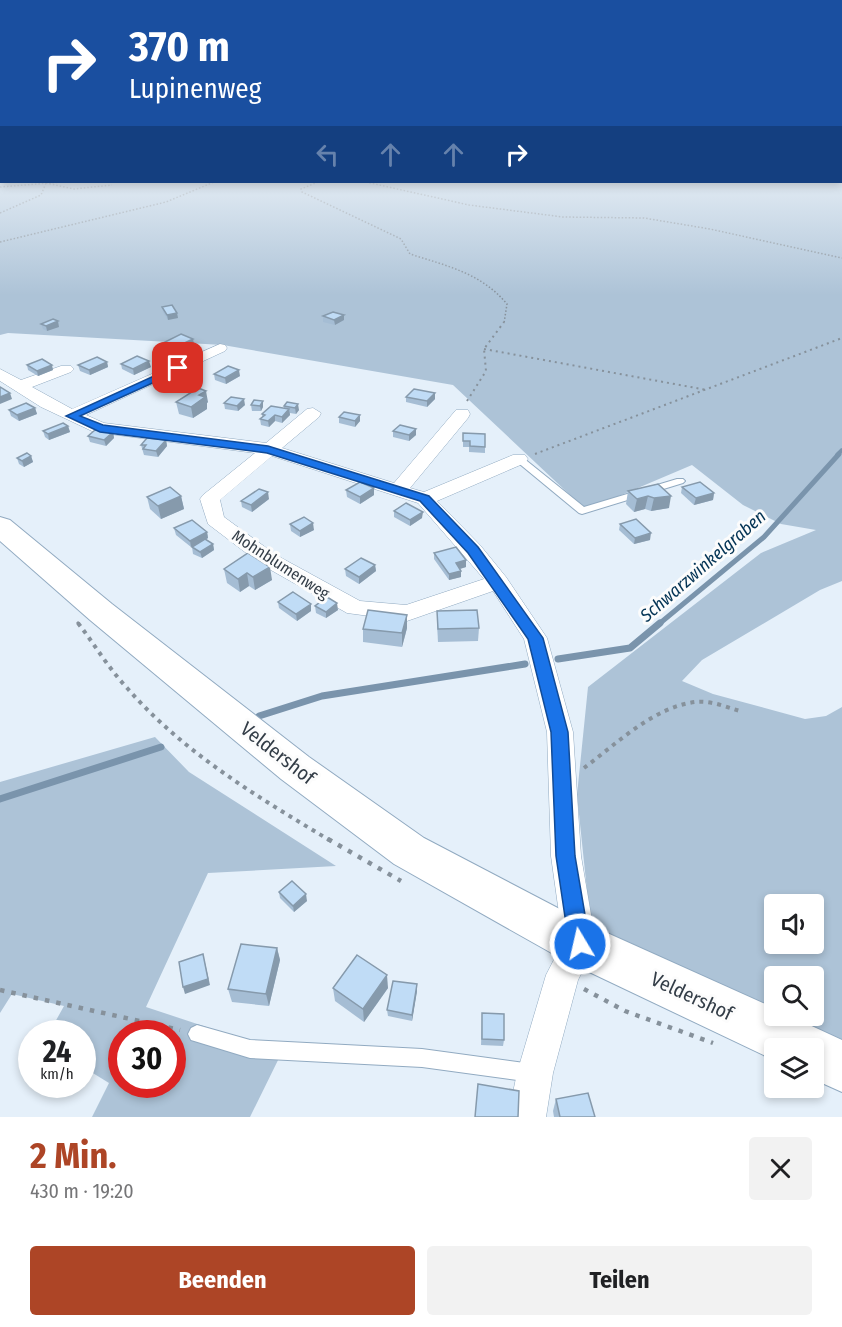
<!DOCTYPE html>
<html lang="de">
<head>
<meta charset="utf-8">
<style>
	:root { --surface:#fff; --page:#f2f2f2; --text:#202124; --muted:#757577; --accent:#ad4526 }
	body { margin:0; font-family:"Fira Sans Condensed",sans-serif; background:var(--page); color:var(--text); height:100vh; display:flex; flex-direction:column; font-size:22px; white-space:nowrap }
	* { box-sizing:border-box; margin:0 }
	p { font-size:20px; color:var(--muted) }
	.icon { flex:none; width:33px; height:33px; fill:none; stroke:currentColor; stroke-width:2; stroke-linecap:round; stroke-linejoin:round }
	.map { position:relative; height:1117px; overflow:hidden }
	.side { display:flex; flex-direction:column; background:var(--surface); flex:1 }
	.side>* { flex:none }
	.guide { position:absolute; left:0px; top:0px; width:843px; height:183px; box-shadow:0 3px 9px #0003; background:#1a4fa0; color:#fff; overflow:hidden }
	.buttons { position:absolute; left:764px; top:894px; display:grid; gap:12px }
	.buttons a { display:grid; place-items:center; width:60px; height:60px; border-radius:6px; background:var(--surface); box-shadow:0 3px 9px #0003; font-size:30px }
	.speed { position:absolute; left:18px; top:1020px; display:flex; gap:12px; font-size:30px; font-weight:700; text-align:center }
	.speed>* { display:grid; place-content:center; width:78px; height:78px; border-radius:50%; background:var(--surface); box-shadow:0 3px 9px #0003; line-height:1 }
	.speed small { font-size:15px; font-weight:400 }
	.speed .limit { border:9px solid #d22; background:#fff; color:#111 }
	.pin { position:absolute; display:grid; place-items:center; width:51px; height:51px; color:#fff; margin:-26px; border-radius:12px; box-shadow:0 3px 9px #0006 }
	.me { position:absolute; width:66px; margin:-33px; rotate:351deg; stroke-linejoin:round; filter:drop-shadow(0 0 4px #0008) }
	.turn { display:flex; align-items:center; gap:21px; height:126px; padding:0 30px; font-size:27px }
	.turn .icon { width:78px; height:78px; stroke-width:2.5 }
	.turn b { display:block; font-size:42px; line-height:51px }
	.lanes { display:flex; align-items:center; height:57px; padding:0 30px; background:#0003; justify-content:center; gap:30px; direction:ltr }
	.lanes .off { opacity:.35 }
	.round { display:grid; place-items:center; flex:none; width:63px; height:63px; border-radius:6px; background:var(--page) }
	.head { display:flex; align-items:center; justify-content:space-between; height:102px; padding:0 30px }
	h1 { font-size:36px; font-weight:700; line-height:45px; color:var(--accent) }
	.action { display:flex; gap:12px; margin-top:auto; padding:12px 30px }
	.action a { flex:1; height:69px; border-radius:6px; background:var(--accent); color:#fff; font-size:24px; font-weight:700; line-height:69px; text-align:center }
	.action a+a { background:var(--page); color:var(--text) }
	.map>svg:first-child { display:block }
	.green { fill:#adc3d7; fill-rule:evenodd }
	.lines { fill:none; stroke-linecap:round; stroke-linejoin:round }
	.stream-far2 { stroke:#7a94ac; stroke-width:4 }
	.stream-far1 { stroke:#7a94ac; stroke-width:5 }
	.stream { stroke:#7a94ac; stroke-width:7 }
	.service-casing { stroke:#91aac1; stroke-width:2 }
	.minor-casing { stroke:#91aac1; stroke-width:1 }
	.secondary-casing { stroke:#91aac1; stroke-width:2 }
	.path-far4 { stroke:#86919b; stroke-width:1.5; stroke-dasharray:1.5 2; stroke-linecap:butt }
	.path-far3 { stroke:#86919b; stroke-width:2; stroke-dasharray:2 4; stroke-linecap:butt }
	.path-far2 { stroke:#86919b; stroke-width:3; stroke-dasharray:3 4.5; stroke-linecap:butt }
	.path-far1 { stroke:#86919b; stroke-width:4; stroke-dasharray:4 5; stroke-linecap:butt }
	.path { stroke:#86919b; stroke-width:4.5; stroke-dasharray:4.5 7; stroke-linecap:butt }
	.service { fill:#fff; fill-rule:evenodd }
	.minor { fill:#fff; fill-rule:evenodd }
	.secondary { fill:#fff; fill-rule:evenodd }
	.wall { fill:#a5bdd4 }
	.shaded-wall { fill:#869aac }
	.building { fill:#c0dcf6; stroke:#869aac; stroke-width:1.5 }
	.route { fill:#1a73e8; stroke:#114b97; stroke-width:1.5 }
	.labels { text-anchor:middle; stroke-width:6; stroke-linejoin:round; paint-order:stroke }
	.street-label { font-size:16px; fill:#333d47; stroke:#fcfcfc }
	.water-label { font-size:18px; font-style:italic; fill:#033354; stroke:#fcfcfc }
	.near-street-label { font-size:20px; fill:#333d47; stroke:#fcfcfc }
</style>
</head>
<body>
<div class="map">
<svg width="842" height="1117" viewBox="0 0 842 1117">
	<rect width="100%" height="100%" fill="#e5f0fa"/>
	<g class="green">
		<path d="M842,139V581L820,590L702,660L682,681L713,694L805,719L826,716L842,707V1042L784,1016H813V976H774V1011L591,929L577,795L588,687L761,553L816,530L781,524L743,505L692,465L586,510L453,385L223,345L8,333L0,335V172L1,167L2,182H842ZM774,904H813V944H774Z"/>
		<path d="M155,737L189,772L336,866L208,873L146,1007L282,1052L250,1117H92L109,1083L83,1067L82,1034L49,1033L64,1006L12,994L0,1013V782ZM122,1034H172V1084H122Z"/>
	</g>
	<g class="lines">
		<polyline class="stream-far2" points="837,455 842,450"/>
		<polyline class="stream-far1" points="659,624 764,537 839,454"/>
		<g class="stream">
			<polyline points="558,659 630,648 660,623"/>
			<polyline points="259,716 322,696 525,664"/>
			<polyline points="0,799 161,747"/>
		</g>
		<defs>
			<g id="service">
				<polygon points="519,456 522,457 584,507 677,479 683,479 685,481 683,483 582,514 579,513 516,461 514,459 516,457"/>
				<polygon points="197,1025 250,1040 422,1049 532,1064 538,1067 541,1073 538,1079 532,1082 422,1067 250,1058 191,1040 188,1034 191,1028"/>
			</g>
			<path id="minor" d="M220,344L225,345L227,348L225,351L86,415L104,423L266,443L307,409L313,408L321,413L319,417L282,448L394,483L456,410H468L470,414L468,418L410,488L424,492L513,455H525L528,459L525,463L437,501L480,545L506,577L547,638L573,732L581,856L596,944L578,980L553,1073L546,1117H508L517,1073L546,975L563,942L551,856L547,732L524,639L493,591L407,621L347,613L262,565L208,524L200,499L203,495L255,453L94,432L41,407L0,381V369L21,380L61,366H71L74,369L71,372L32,387L72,409ZM272,456L418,503L484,579L406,605L360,601L276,555L224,517L220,500Z"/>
			<polygon id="secondary" points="0,517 10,520 112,604 309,757 424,838 596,928 774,1008 774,1016 790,1016 842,1040 842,1092 813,1079 813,1048 774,1048 774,1060 564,960 394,864 281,779 90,620 0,541"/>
		</defs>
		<use href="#service" class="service-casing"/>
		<use href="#minor" class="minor-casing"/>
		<use href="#secondary" class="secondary-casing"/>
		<g class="path-far4">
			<path d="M318,182L301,189L302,192L401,239L410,254C447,266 481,273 507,304L504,323"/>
			<polyline points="366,182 469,205 563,217 644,218 710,229 842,258"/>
			<polyline points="46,183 74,189 112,185"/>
			<polyline points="0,187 62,182"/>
			<polyline points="0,213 41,195 46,183"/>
			<polyline points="0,242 166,202 214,182"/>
		</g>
		<g class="path-far3">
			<polyline points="484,349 707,390"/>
			<polyline points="467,401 486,371 484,349 504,322"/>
			<polyline points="535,454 842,338"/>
		</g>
		<polyline class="path-far2" points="77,622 79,624"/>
		<g class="path-far1">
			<path d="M78,623C95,645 109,669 128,689C184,753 259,798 331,841"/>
			<path d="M584,768C616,744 654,707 695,702C710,700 726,707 740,711"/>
		</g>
		<g class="path">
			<polyline points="328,839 401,881"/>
			<polyline points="584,989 625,1011 713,1043"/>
			<polyline points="0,990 180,1030"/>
		</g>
		<use href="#service" class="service"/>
		<use href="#minor" class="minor"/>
		<use href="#secondary" class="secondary"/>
	</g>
	<g class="wall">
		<polygon points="162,307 177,313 178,318 168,320 163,312"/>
		<polygon points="344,315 344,320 335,325 323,322 323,316"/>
		<polygon points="41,324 59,327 47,331 43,329"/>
		<polygon points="193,339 195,350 179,358 180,363 172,368 163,365 162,359 169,356 163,354 161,344"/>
		<polygon points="107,362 108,367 90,375 80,371 78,365"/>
		<polygon points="121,364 151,367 134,375 122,369"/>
		<polygon points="27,365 53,370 38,376 28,370"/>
		<polygon points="214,374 240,376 226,384 215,380"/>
		<polygon points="406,397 435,399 427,407 406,402"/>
		<polygon points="254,400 263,407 261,411 252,411 251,405"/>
		<polygon points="176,402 208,402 207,403 207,409 193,418 179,414"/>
		<polygon points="287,402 299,410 296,414 290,413 290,415 282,423 275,421 269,427 261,425 260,419 262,418 262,414 284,408 284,406"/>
		<polygon points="224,403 245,405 238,411 225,409"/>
		<polygon points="35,408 37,414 19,421 11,416 9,410"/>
		<polygon points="339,417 360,421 355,427 339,423"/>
		<polygon points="68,426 70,432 49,440 45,437 43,431"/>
		<polygon points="393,431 416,435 409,441 393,437"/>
		<polygon points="113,432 114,438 106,446 90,442 88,436"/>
		<polygon points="463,433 485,447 485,453 469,452 469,447 463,447"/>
		<polygon points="166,440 167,446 158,457 144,455 141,445"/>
		<polygon points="31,456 33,462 24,467 19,464 17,458"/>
		<polygon points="658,484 669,508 651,511 645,509 634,512 626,504 628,491"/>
		<polygon points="682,487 714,493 713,500 694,505 681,493"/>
		<polygon points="346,490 374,495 360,504 347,497"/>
		<polygon points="181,496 184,509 161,519 150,509 147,497"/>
		<polygon points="269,499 252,512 242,507 241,501"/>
		<polygon points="394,511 422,518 410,526 394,517"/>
		<polygon points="290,524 314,530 300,537 291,531"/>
		<polygon points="620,524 650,540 634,544 619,530"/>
		<polygon points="174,528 207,532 208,538 206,540 213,544 214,550 202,558 193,554 192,547 195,545 191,547 176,535"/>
		<polygon points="248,553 272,580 255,590 249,586 240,592 227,583 224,569"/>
		<polygon points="434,553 466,567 460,569 461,571 461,577 449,580 434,559"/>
		<polygon points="375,565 376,571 359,584 346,576 345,569"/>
		<polygon points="278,602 311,611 297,621 279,608"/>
		<polygon points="315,606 338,610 326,618 316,613"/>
		<polygon points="437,611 479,628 478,641 438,642 437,624"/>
		<polygon points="407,615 407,628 402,647 363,642 363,629"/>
		<polygon points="279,892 307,901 294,912 280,898"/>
		<polygon points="277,948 280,960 269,1006 232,1002 228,989"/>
		<polygon points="417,984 417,991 412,1021 388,1016 387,1010"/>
		<polygon points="333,988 388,988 364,1022 335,1001"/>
		<polygon points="482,1013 504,1040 503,1046 481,1045"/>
		<polygon points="556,1099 595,1117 554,1117 553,1111"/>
	</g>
	<g class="shaded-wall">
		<polygon points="177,313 178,318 168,320 167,315"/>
		<polygon points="344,315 344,320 335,325 334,320"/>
		<polygon points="58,321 59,327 47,331 46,326"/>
		<polygon points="193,339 195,350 179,358 176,347"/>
		<polygon points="179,358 180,363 172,368 171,362"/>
		<polygon points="149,361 151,367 134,375 133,369"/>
		<polygon points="107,362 108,367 90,375 89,370"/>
		<polygon points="52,365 53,370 38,376 37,371"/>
		<polygon points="239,370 240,376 226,384 225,378"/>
		<polygon points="206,391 208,402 207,403 207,409 193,418 191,407 199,395"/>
		<polygon points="10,393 12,399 0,404 0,397"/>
		<polygon points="435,393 435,399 427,407 427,401"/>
		<polygon points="244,399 245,405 238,411 237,406"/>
		<polygon points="263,401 263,407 261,411 260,406"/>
		<polygon points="298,404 299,410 296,414 295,408"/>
		<polygon points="35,408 37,414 19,421 17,415"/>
		<polygon points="289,409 290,415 282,423 282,417"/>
		<polygon points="275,415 275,421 269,427 268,421"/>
		<polygon points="360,415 360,421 355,427 355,421"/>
		<polygon points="68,426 70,432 49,440 48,434"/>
		<polygon points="416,429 416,435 409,441 409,435"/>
		<polygon points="113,432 114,438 106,446 104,440"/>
		<polygon points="166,440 167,446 158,457 156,451"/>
		<polygon points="31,456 33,462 24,467 22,461"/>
		<polygon points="374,488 374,495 360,504 360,497"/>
		<polygon points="268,492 269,499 252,512 251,505"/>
		<polygon points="714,493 713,500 694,505 696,498"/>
		<polygon points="181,496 184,509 161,519 158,506"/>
		<polygon points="648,496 645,509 634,512 637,499"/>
		<polygon points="671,496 669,508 651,511 654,498"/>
		<polygon points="423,512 422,518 410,526 410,520"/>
		<polygon points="313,523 314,530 300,537 300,531"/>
		<polygon points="207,532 208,538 191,547 190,541"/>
		<polygon points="651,533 650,540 634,544 635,538"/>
		<polygon points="213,544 214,550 202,558 200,552"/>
		<polygon points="466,560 466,567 456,570 456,563"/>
		<polygon points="375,565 376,571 359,584 359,577"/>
		<polygon points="270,567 272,580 255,590 253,577"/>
		<polygon points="461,571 461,577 449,580 449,574"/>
		<polygon points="247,573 249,586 240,592 238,579"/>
		<polygon points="337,603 338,610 326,618 326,612"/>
		<polygon points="311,604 311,611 297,621 296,614"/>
		<polygon points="407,615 407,628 402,647 402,633"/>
		<polygon points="306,894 307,901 294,912 293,906"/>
		<polygon points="277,948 280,960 269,1006 266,994"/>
		<polygon points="203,954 210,985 185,994 183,987"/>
		<polygon points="387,975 388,988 364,1022 363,1009"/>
		<polygon points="417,984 417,991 412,1021 412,1015"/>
	</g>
	<g class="building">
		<polygon points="172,305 177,313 167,315 162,307"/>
		<polygon points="333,312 344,315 334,320 323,316"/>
		<polygon points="53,319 58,321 46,326 41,324"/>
		<polygon points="181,334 193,339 176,347 161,344"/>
		<polygon points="170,355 179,358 171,362 162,359"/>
		<polygon points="137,356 149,361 133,369 121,364"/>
		<polygon points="97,357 107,362 89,370 78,365"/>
		<polygon points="42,359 52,365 37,371 27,365"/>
		<polygon points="228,366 239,370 225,378 214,374"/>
		<polygon points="0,387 10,393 0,397"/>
		<polygon points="198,388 206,391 199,395 205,397 191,407 176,402"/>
		<polygon points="414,389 435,393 427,401 406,397"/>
		<polygon points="231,397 244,399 237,406 224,403"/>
		<polygon points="254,400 263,401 260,406 251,405"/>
		<polygon points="287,402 298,404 295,408 284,406"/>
		<polygon points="26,403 35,408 17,415 9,410"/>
		<polygon points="271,406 289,409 282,417 275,415 268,421 260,419 265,415 262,414"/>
		<polygon points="344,412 360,415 355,421 339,417"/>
		<polygon points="63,423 68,426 48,434 43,431"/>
		<polygon points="400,425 416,429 409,435 393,431"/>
		<polygon points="95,430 113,432 104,440 88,436"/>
		<polygon points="463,433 485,434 485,447 470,446 470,441 463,441"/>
		<polygon points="147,438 166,440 156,451 143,449 146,445 141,445"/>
		<polygon points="27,453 31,456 22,461 17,458"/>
		<polygon points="360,482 374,488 360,497 346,490"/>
		<polygon points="700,482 714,493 696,498 682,487"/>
		<polygon points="658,484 671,496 654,498 648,496 637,499 628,491"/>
		<polygon points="170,487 181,496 158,506 147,497"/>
		<polygon points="259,489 268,492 251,505 241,501"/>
		<polygon points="406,503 423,512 410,520 394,511"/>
		<polygon points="304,517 313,523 300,531 290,524"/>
		<polygon points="636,519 651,533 635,538 620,524"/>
		<polygon points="192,520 207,532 190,541 174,528"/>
		<polygon points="205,539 213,544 200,552 192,547"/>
		<polygon points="456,547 466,560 456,563 461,571 449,574 434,553"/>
		<polygon points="248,553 270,567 253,577 247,573 238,579 224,569"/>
		<polygon points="361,558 375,565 359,577 345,569"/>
		<polygon points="293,592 311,604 296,614 278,602"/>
		<polygon points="327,597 337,603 326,612 315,606"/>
		<polygon points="368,610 407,615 402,633 363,629"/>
		<polygon points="477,610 479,628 438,629 437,611"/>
		<polygon points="292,881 306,894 293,906 279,892"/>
		<polygon points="241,944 277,948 266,994 228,989"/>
		<polygon points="203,954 208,979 183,987 179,962"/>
		<polygon points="357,955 387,975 363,1009 333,988"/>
		<polygon points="393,981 417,984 412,1015 387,1010"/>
		<polygon points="482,1013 504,1014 504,1040 482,1039"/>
		<polygon points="478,1084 519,1091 518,1117 475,1117"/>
		<polygon points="588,1093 595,1117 560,1117 556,1099"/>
	</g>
	<linearGradient id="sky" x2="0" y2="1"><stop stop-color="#7ca7d0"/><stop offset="0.47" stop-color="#f3f8fd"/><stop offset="1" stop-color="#f3f8fd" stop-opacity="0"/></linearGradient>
	<rect width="842" height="295" fill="url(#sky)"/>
	<polygon class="route" points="178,365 183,368 181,370 80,416 103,425 268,446 429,496 478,547 543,638 568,732 575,856 590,944 587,952 580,955 572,952 569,944 556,856 551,732 528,639 468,553 420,501 267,453 100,432 66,416"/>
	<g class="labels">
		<g class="street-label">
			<text transform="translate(281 564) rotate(33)" y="6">Mohnblumenweg</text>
		</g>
		<g class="water-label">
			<text transform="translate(703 566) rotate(-41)" y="6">Schwarzwinkelgraben</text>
		</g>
		<g class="near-street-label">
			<text transform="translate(278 753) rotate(38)" y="7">Veldershof</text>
			<text transform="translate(692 996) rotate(25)" y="7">Veldershof</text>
		</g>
	</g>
</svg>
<div class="buttons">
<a><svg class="icon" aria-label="sound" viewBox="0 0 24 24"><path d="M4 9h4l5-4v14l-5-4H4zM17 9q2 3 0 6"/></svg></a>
<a><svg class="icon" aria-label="search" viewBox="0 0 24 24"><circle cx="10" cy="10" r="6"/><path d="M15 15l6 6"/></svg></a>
<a><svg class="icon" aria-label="layers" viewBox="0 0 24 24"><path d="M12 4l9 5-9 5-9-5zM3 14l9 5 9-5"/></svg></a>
</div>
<div class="speed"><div>24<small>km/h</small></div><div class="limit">30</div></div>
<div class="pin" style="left:178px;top:368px;background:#d93025"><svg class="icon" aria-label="arrive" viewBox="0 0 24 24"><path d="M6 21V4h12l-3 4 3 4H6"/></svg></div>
<svg class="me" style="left:580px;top:944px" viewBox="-20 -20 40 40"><circle r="17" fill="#1a73e8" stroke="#fff" stroke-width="3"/><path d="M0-11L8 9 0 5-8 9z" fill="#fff"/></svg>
<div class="guide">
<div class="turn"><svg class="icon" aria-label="right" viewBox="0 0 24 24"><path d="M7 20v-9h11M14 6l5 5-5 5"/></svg><div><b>370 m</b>Lupinenweg</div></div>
<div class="lanes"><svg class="icon off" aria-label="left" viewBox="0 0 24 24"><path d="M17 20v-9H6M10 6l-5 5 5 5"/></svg><svg class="icon off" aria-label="ahead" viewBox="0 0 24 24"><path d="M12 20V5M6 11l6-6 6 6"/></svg><svg class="icon off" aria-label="ahead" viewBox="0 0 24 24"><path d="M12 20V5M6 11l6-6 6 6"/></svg><svg class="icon" aria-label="right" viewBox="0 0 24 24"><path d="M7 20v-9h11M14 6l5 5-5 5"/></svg></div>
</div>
</div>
<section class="side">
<div class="head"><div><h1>2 Min.</h1><p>430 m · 19:20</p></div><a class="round"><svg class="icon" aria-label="close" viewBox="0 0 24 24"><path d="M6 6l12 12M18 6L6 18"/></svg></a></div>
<div class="action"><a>Beenden</a><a>Teilen</a></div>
</section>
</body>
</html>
